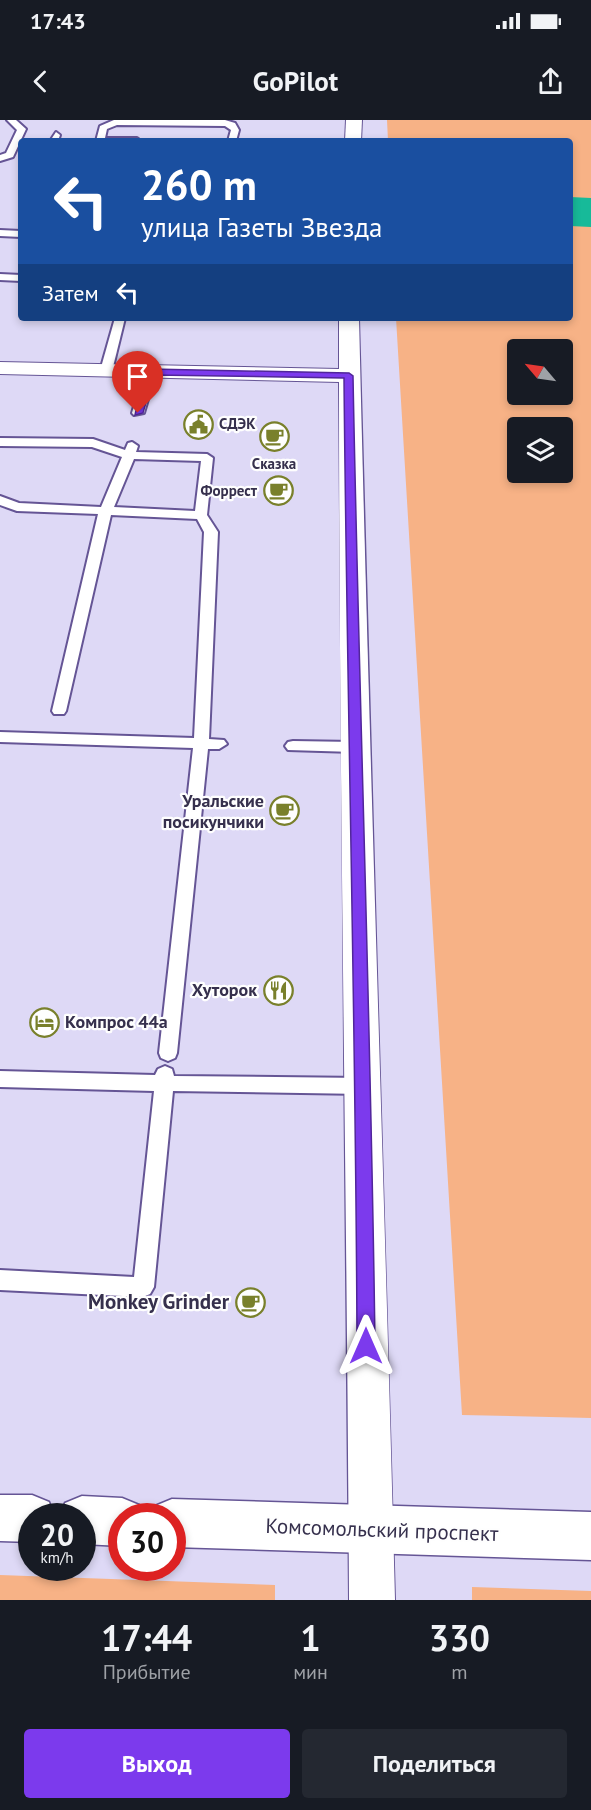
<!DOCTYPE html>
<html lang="ru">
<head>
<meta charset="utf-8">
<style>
	:root { --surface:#171b24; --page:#242831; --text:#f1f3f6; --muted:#9ea1a6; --accent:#7c3aed }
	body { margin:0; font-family:"PT Sans",sans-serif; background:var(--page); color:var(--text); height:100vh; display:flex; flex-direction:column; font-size:22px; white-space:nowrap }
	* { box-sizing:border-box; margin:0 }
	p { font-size:20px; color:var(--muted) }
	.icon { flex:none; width:33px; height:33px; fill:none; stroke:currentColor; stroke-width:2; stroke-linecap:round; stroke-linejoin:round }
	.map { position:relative; height:1480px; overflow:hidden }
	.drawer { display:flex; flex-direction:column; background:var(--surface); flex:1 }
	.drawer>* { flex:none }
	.guide { position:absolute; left:18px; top:18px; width:555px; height:183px; border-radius:6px; box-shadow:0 3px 9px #0003; background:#1a4fa0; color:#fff; overflow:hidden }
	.needle { width:39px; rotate:299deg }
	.tools { position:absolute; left:507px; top:219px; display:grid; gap:12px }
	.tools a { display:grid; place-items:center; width:66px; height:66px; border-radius:6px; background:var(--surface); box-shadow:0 3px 9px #0003; font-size:30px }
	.speed { position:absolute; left:18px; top:1383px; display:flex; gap:12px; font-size:30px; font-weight:700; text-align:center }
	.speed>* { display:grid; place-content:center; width:78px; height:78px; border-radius:50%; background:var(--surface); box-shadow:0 3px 9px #0003; line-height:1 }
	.speed small { font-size:15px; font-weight:400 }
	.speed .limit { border:9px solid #d22; background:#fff; color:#111 }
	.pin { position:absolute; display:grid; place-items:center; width:51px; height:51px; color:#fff; margin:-62px -26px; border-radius:50% 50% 50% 0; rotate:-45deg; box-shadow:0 0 6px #0007 }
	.pin .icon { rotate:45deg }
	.me { position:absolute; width:66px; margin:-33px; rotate:0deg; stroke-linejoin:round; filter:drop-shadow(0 0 4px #0008) }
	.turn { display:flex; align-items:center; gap:21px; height:126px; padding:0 24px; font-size:27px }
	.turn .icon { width:78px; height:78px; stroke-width:2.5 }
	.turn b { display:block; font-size:42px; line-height:51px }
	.then { display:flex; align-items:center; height:57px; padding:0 24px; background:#0003; gap:12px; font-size:22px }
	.eta { display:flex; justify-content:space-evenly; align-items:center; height:102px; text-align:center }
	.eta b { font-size:36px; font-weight:700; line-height:42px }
	.button { display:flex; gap:12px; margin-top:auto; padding:12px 24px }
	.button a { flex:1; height:69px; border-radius:6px; background:var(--accent); color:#fff; font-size:24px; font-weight:700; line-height:69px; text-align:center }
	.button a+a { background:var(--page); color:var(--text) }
	.status { display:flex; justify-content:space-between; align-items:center; height:42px; padding:0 30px; background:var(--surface); direction:ltr }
	.status svg { height:16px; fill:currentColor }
	header { display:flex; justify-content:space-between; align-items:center; height:78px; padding:0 24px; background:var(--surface); font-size:27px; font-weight:700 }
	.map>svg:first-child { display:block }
	.green { fill:#f7b286; fill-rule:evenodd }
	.water { fill:#17ba99 }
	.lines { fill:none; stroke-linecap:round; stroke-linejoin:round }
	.lane-casing { stroke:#655595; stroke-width:4 }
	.street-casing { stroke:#655595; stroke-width:2 }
	.primary-casing { stroke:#655595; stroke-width:3 }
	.lane { fill:#fff; fill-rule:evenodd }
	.street { fill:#fff; fill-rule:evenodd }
	.primary { fill:#fff; fill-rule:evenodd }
	.route { fill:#7c3aed; stroke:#51269a; stroke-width:1.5 }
	.labels { text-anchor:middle; stroke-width:4.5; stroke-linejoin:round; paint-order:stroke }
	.far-poi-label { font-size:15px; font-weight:bold; fill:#36304d; stroke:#fefefe; text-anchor:start }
	.poi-label { font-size:18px; font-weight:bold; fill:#36304d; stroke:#fefefe; text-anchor:end }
	.near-poi-label { font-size:21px; font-weight:bold; fill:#36304d; stroke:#fefefe; text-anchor:end }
	.near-street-label { font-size:21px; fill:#36304d; stroke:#fefefe }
</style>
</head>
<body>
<div class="status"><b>17:43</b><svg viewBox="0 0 49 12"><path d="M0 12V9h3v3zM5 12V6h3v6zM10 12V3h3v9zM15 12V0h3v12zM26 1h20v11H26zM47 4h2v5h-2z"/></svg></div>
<header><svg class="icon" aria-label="back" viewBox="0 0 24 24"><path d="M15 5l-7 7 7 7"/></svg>GoPilot<svg class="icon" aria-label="share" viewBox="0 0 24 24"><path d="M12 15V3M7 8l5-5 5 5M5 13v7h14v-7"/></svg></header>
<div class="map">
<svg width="591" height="1480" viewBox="0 0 591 1480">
	<rect width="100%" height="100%" fill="#ded9f6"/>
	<g class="green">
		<path d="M387,0H591V1298L462,1295L396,198H570V21H388ZM518,230H562V274H518ZM518,308H562V352H518Z"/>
		<polygon points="0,1455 275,1465 275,1480 0,1480"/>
		<polygon points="472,1467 591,1471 591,1480 472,1480"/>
	</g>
	<polygon class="water" points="570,77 591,78 591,107 570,106"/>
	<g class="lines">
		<defs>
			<g id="lane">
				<polygon points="7,0 16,0 26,9 13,37 0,41 0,35 6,33 17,10"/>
				<polygon points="114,0 225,0 235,3 239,10 236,21 228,21 231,10 225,6 117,5 107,9 105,18 137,18 141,21 96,21 100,6"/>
				<polygon points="56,12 60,15 58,21 50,21"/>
				<polygon points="0,110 21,111 21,117 0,116"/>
				<polygon points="0,154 21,155 21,161 0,160"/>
				<polygon points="115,198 125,198 112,251 106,254 100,251"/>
				<polygon points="150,249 156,252 144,293 134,295 132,293 144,252"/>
				<path d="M0,318L93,319L125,330L128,323L132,322L138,326L136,332L207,334L213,338L207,395L218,412L209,619L224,620L227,624L219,629H208L177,933L175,938L168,941L161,938L159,933L193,628L0,622V612L194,618L204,412L197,399L111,395L66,591L64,594H54L52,591L98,394L17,391L0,385V376L19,383L101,387L122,337L92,327L0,326ZM134,339L201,341L195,391L114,387Z"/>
				<polygon points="293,621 354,622 362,627 354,632 288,630 285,626 288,622"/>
				<polygon points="165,946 172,949 174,956 364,958 371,960 373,966 371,972 364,974 173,971 154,1167 150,1174 143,1177 0,1170 0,1150 134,1157 154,971 0,967 0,951 155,955 158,949"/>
			</g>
			<g id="street">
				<polygon points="346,0 362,0 361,21 345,21"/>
				<path d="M339,198H359C369,625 384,1053 395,1480H349C347,1074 339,668 339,262L0,254V242L339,249Z"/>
			</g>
			<g id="primary">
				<polygon points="0,1375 32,1375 49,1382 54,1396 32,1396 32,1422 0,1421"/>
				<polygon points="82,1376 122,1378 139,1385 143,1396 122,1396 122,1426 82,1424 82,1396 60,1396 65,1383"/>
				<polygon points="172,1379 591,1392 591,1440 172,1427 172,1396 151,1396 155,1386"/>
			</g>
		</defs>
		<use href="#lane" class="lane-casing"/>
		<use href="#street" class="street-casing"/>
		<use href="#primary" class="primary-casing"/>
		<use href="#lane" class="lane"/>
		<use href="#street" class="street"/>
		<use href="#primary" class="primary"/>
	</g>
	<path class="route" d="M150,249L349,253L353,256C359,579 371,902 375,1226L373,1232L366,1234L360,1232L357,1226C356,903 347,581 344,258L154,255L143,293L135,295L145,252Z"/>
	<defs>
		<symbol id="civic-ring" viewBox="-11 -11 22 22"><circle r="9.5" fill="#fefefe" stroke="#79802b" stroke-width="1.5"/><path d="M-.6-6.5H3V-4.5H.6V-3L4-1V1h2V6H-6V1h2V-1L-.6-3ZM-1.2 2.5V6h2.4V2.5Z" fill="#79802b"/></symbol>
		<symbol id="cafe-ring" viewBox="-11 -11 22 22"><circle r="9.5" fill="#fefefe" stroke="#79802b" stroke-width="1.5"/><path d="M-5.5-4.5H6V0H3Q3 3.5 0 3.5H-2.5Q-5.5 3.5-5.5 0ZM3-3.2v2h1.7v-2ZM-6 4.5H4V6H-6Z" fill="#79802b"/></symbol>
		<symbol id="restaurant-ring" viewBox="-11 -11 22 22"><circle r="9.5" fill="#fefefe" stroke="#79802b" stroke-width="1.5"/><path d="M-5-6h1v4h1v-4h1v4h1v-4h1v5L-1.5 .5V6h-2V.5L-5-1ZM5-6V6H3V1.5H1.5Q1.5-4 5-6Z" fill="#79802b"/></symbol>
		<symbol id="hotel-ring" viewBox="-11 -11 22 22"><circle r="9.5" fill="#fefefe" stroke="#79802b" stroke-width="1.5"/><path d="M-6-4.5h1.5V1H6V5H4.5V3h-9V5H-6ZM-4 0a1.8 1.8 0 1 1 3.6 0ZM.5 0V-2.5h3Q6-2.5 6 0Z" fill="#79802b"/></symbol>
	</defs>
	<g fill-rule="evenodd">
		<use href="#civic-ring" x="182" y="288" width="33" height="33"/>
		<use href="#cafe-ring" x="258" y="300" width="33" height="33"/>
		<use href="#cafe-ring" x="262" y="354" width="33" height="33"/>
		<use href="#cafe-ring" x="268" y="674" width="33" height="33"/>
		<use href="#restaurant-ring" x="262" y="854" width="33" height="33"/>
		<use href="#hotel-ring" x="28" y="886" width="33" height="33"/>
		<use href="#cafe-ring" x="234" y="1166" width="33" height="33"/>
	</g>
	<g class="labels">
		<g class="far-poi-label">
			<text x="219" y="309">СДЭК</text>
			<text x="274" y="349" text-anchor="middle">Сказка</text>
			<text x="257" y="376" text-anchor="end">Форрест</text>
		</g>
		<g class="poi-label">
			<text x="264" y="687">Уральские<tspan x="264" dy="21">посикунчики</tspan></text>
			<text x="257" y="876">Хуторок</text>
			<text x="65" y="908" text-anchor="start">Компрос 44а</text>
		</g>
		<g class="near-poi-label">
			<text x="229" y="1189">Monkey Grinder</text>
		</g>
		<g class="near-street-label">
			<text transform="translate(382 1410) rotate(2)" y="7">Комсомольский проспект</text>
		</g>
	</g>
</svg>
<div class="tools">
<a><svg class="needle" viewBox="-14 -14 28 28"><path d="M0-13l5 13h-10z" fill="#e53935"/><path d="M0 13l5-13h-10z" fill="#9ea1a6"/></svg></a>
<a><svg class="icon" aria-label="layers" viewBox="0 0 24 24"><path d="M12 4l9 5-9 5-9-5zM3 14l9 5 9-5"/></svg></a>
</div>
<div class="speed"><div>20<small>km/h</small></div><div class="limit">30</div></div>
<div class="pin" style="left:138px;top:293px;background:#d93025"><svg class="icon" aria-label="arrive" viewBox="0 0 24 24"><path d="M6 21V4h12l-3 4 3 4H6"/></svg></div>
<svg class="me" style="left:366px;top:1226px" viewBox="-20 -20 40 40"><path d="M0-17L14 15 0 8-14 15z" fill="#7c3aed" stroke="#fff" stroke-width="4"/></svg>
<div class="guide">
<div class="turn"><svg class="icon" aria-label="left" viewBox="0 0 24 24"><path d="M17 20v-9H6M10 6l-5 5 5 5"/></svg><div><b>260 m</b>улица Газеты Звезда</div></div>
<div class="then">Затем<svg class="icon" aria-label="left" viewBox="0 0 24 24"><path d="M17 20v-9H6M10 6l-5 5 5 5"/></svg></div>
</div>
</div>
<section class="drawer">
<div class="eta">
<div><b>17:44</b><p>Прибытие</p></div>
<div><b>1</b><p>мин</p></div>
<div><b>330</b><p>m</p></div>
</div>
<div class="button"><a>Выход</a><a>Поделиться</a></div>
</section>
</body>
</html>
